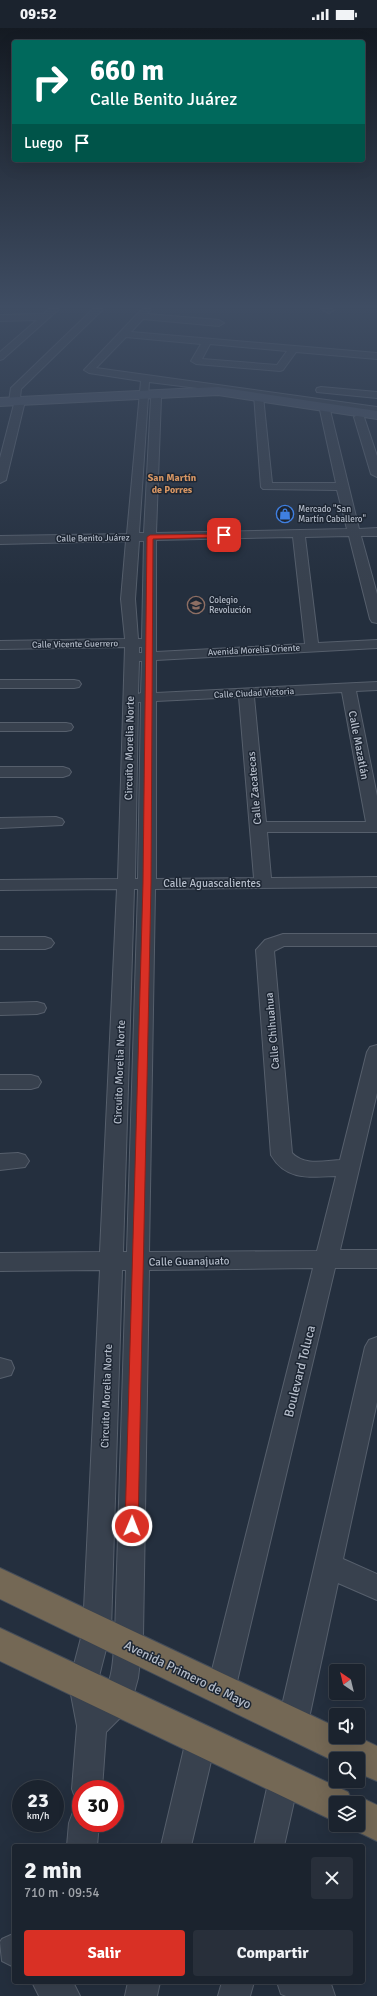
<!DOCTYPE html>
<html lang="es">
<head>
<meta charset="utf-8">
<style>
	:root { --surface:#1b232e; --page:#282f3a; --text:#f1f3f6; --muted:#a0a4aa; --line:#39404a; --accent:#d93025 }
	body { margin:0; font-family:Signika,sans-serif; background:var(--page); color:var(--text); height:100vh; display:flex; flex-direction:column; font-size:15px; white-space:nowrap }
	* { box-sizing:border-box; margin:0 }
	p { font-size:13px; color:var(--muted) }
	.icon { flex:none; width:22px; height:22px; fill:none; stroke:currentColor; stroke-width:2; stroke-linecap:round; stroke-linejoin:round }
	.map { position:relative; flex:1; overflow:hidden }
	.panel { position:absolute; left:12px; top:1816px; width:353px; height:140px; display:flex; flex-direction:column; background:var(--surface); border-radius:4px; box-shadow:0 4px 16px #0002,0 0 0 1px var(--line) }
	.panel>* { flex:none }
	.guide { position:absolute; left:12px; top:12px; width:353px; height:122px; border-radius:4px; box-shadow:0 4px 16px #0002,0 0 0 1px var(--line); background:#00695c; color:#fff; overflow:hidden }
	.needle { width:26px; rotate:325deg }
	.buttons { position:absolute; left:329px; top:1636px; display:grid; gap:8px }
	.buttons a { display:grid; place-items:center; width:36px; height:36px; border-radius:4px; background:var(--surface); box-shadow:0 4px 16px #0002,0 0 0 1px var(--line); font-size:20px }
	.speed { position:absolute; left:12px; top:1752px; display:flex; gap:8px; font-size:20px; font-weight:700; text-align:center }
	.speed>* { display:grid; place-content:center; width:52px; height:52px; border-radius:50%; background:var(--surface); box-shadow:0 4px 16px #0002,0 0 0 1px var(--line); line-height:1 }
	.speed small { font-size:10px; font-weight:400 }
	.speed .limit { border:6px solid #d22; background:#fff; color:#111 }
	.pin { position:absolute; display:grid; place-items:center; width:34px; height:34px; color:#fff; margin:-17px; border-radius:8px; box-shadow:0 2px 6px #0006 }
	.me { position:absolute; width:44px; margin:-22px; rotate:1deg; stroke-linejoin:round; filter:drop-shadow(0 0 3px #0008) }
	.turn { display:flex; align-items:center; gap:14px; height:84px; padding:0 12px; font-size:18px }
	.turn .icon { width:52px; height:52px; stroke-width:2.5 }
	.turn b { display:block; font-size:28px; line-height:34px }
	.then { display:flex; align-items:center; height:38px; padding:0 12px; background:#0003; gap:8px; font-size:15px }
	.round { display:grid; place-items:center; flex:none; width:42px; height:42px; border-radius:4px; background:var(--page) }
	.head { display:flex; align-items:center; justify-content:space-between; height:68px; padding:0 12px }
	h1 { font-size:24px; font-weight:700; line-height:30px }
	.action { display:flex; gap:8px; margin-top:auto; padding:8px 12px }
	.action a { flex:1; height:46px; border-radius:4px; background:var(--accent); color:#fff; font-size:16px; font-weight:700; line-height:46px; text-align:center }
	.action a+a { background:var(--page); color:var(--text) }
	.status { display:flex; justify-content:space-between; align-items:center; height:28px; padding:0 20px; background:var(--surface); direction:ltr }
	.status svg { height:11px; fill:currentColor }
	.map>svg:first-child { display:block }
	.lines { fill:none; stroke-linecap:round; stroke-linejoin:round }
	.street-casing { stroke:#565f6c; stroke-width:2 }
	.secondary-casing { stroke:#565f6c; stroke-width:2 }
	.highway-casing { stroke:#434c59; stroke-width:2 }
	.street { fill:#38414e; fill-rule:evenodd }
	.secondary { fill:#465061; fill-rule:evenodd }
	.highway { fill:#746855; fill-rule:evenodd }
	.route { fill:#d93025; stroke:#8d1f18 }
	.labels { text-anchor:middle; stroke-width:3; stroke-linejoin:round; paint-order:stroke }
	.far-poi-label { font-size:9px; fill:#b4bcc9; stroke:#1d2633; text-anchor:start }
	.far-street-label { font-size:9px; fill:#b4bcc9; stroke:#1d2633 }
	.far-neighbourhood-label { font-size:10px; font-weight:bold; fill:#d59563; stroke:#1d2633 }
	.street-label { font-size:11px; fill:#b4bcc9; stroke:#1d2633 }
	.near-street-label { font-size:13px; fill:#b4bcc9; stroke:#1d2633 }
</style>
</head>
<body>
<div class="status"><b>09:52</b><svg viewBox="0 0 49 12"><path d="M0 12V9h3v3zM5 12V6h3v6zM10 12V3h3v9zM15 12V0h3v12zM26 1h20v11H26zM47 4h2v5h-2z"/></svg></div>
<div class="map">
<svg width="377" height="1968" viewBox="0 0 377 1968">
	<rect width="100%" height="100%" fill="#242f3e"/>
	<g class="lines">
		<defs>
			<g id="street">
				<polygon points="49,281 59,281 3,331 0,332 0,324 37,292 0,293 0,287 43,286"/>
				<polygon points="93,281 103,281 21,361 20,370 25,373 6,452 0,455 0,430 14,376 9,373 11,360"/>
				<path d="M142,281H151L147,286L219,292L224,295L219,298L143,291L131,304L377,325V331L296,324L283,342L280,343L196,336L191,333L201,316L126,309L96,340L377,379V385L263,368L272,455H336L320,382L325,379L330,382L359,501L377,500V508H361L377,566V595L372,594L370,591L349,508L305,509L318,615L377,612V620L156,632V665L377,654V662L356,663L377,768V804H267L271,850L377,849V859L155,861L149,1224L317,1223L336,1148C310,1149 286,1153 271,1127L256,922L265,912L283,906H377V918H284L274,923L292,1125C304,1138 324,1133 340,1132L367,1024L370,1019L377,1017V1065L340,1222H377V1240H335L235,1662L231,1672L221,1676L211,1672L207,1662L313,1240L149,1242L143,1608L138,1650L132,1672L128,1682L106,1704L102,1761H81V1774L76,1772L72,1761L77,1698L69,1656L83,1602L100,1242L0,1243V1225L100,1224L117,861L0,862V852L118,851L125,619L0,621V613L125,611L121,571L126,513L0,516V508L127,506L141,353L89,345L84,342ZM210,316L287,323L277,337L202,331ZM149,354L254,367L261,459L263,461L337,462L347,501L156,505L161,370L156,367L151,370L144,505H139ZM293,509L305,616L156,624V512ZM139,513H144L142,611H138L135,571ZM139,619H142V625H139ZM139,633H142L141,665L138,666ZM342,664L366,794H266L254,669ZM239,669L254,850L156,851V673ZM138,674H141L138,851H135ZM134,861H138L127,1224H123ZM122,1242H126L115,1608C113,1627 114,1655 100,1669L97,1656L111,1602Z"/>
				<polygon points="321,281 333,281 334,282 329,285"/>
				<polygon points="321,359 377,364 377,370 317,364 316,362 317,360"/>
				<polygon points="359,386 364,389 377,428 377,449 371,446 354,389"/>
				<polygon points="0,652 74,652 79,653 81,656 79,659 74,660 0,660"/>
				<polygon points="0,695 66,695 71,696 73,699 71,702 66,703 0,703"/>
				<polygon points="0,739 63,739 69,741 71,744 69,747 63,749 0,749"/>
				<polygon points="56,789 62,791 64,794 62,797 0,800 0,790"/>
				<polygon points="0,909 45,909 51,911 54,915 51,919 45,921 0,921"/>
				<polygon points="37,974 44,976 46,980 44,984 37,986 0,987 0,975"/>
				<polygon points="0,1047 31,1047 38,1049 41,1054 38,1059 31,1061 0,1061"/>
				<polygon points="18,1125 25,1127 29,1133 25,1139 0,1142 0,1126"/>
				<polygon points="377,1309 377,1374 343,1531 377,1546 377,1572 338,1555 308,1695 303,1705 293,1710 283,1705 278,1695 365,1319 369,1312"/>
				<polygon points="0,1330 11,1333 14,1340 11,1347 0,1350"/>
				<polygon points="201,1697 211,1702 216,1712 191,1818 161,1818 186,1712 191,1702"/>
				<polygon points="284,1736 295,1740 299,1751 284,1818 254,1818 269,1751 273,1740"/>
				<polygon points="81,1781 81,1795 99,1795 97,1818 67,1818 69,1795 73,1784"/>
				<polygon points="13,1906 14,1906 14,1939 2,1933 0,1914 2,1911"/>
				<polygon points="32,1954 73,1954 80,1968 39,1968"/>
				<polygon points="128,1954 160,1954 157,1968 125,1968"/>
				<polygon points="222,1954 254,1954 250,1968 218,1968"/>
				<polygon points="277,1954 326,1954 331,1956 335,1968 286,1968 281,1966"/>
			</g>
			<polygon id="secondary" points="218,359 377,383 377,391 218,367 0,378 0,370"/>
			<g id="highway">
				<polygon points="0,1540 336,1699 336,1709 358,1709 377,1718 377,1753 358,1745 358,1731 336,1731 336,1734 0,1571"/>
				<polygon points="0,1600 348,1764 351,1771 358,1768 377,1777 377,1813 346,1798 345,1797 358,1797 358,1775 336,1775 336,1794 0,1633"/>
			</g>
		</defs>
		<use href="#street" class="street-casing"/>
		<use href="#secondary" class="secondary-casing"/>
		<use href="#highway" class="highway-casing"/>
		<use href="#street" class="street"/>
		<use href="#secondary" class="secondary"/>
		<use href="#highway" class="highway"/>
	</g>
	<linearGradient id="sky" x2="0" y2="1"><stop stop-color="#141a22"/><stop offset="0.5" stop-color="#3f4d63"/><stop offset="1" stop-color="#3f4d63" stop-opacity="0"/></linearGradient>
	<rect width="377" height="557" fill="url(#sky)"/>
	<polygon class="route" points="224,506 226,506 226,509 153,511 151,855 138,1498 136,1503 132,1504 127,1503 125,1498 143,855 147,509 150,507"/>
	<defs>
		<symbol id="shop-ring" viewBox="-11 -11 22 22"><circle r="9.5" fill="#1d2633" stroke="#3f7fe0" stroke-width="1.5"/><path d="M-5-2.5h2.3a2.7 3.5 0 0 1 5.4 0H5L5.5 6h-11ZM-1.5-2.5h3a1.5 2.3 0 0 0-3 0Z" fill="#3f7fe0"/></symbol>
		<symbol id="school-ring" viewBox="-11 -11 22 22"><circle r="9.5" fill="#1d2633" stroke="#8d6e63" stroke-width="1.5"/><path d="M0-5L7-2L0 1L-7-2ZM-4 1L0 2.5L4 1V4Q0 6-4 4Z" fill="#8d6e63"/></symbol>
	</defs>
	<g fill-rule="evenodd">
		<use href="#shop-ring" x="275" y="476" width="20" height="20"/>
		<use href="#school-ring" x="186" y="567" width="20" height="20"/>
	</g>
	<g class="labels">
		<g class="far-poi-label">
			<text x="298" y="484">Mercado "San<tspan x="298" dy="10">Martín Caballero"</tspan></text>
			<text x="209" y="575">Colegio<tspan x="209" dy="10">Revolución</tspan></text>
		</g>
		<g class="far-street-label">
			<text transform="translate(93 510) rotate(-1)" y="3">Calle Benito Juárez</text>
			<text transform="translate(75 616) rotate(-1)" y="3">Calle Vicente Guerrero</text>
			<text transform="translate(254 622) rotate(-3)" y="3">Avenida Morelia Oriente</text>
			<text transform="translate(254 665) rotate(-3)" y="3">Calle Ciudad Victoria</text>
		</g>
		<g class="far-neighbourhood-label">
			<text x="172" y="453">San Martín<tspan x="172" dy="12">de Porres</tspan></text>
		</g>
		<g class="street-label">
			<text transform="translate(359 717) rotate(79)" y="4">Calle Mazatlán</text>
			<text transform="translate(129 720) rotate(-89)" y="4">Circuito Morelia Norte</text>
			<text transform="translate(254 760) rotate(-95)" y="4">Calle Zacatecas</text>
			<text x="212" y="859">Calle Aguascalientes</text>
			<text transform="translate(272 1003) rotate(-95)" y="4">Calle Chihuahua</text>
			<text transform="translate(119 1044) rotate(-88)" y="4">Circuito Morelia Norte</text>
			<text transform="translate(189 1233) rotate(-1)" y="4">Calle Guanajuato</text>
			<text transform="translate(106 1368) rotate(-88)" y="4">Circuito Morelia Norte</text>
		</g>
		<g class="near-street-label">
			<text transform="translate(299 1343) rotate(-76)" y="5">Boulevard Toluca</text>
			<text transform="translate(188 1646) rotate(26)" y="5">Avenida Primero de Mayo</text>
		</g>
	</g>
</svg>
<div class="buttons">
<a><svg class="needle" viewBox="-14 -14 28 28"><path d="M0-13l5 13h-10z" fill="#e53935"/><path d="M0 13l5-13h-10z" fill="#a0a4aa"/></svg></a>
<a><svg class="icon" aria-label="sound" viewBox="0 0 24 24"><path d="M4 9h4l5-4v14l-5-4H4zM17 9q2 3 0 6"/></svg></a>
<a><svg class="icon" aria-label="search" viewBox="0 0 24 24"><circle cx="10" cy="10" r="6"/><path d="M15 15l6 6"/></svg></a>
<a><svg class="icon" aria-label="layers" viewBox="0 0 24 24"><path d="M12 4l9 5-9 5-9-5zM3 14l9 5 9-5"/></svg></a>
</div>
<div class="speed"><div>23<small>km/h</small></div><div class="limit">30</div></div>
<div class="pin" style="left:224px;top:507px;background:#d93025"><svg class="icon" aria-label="arrive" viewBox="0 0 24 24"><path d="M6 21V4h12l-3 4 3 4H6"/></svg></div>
<svg class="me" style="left:132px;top:1498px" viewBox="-20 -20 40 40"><circle r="17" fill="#d93025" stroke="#fff" stroke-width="3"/><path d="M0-11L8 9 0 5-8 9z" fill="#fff"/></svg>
<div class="guide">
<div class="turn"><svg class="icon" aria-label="right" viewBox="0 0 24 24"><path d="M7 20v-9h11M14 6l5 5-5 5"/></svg><div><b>660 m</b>Calle Benito Juárez</div></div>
<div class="then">Luego<svg class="icon" aria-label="arrive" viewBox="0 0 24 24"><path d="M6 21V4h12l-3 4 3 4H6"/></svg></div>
</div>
<section class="panel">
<div class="head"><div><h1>2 min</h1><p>710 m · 09:54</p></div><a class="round"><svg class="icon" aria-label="close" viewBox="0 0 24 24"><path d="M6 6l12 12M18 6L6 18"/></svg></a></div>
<div class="action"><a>Salir</a><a>Compartir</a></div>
</section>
</div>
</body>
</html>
